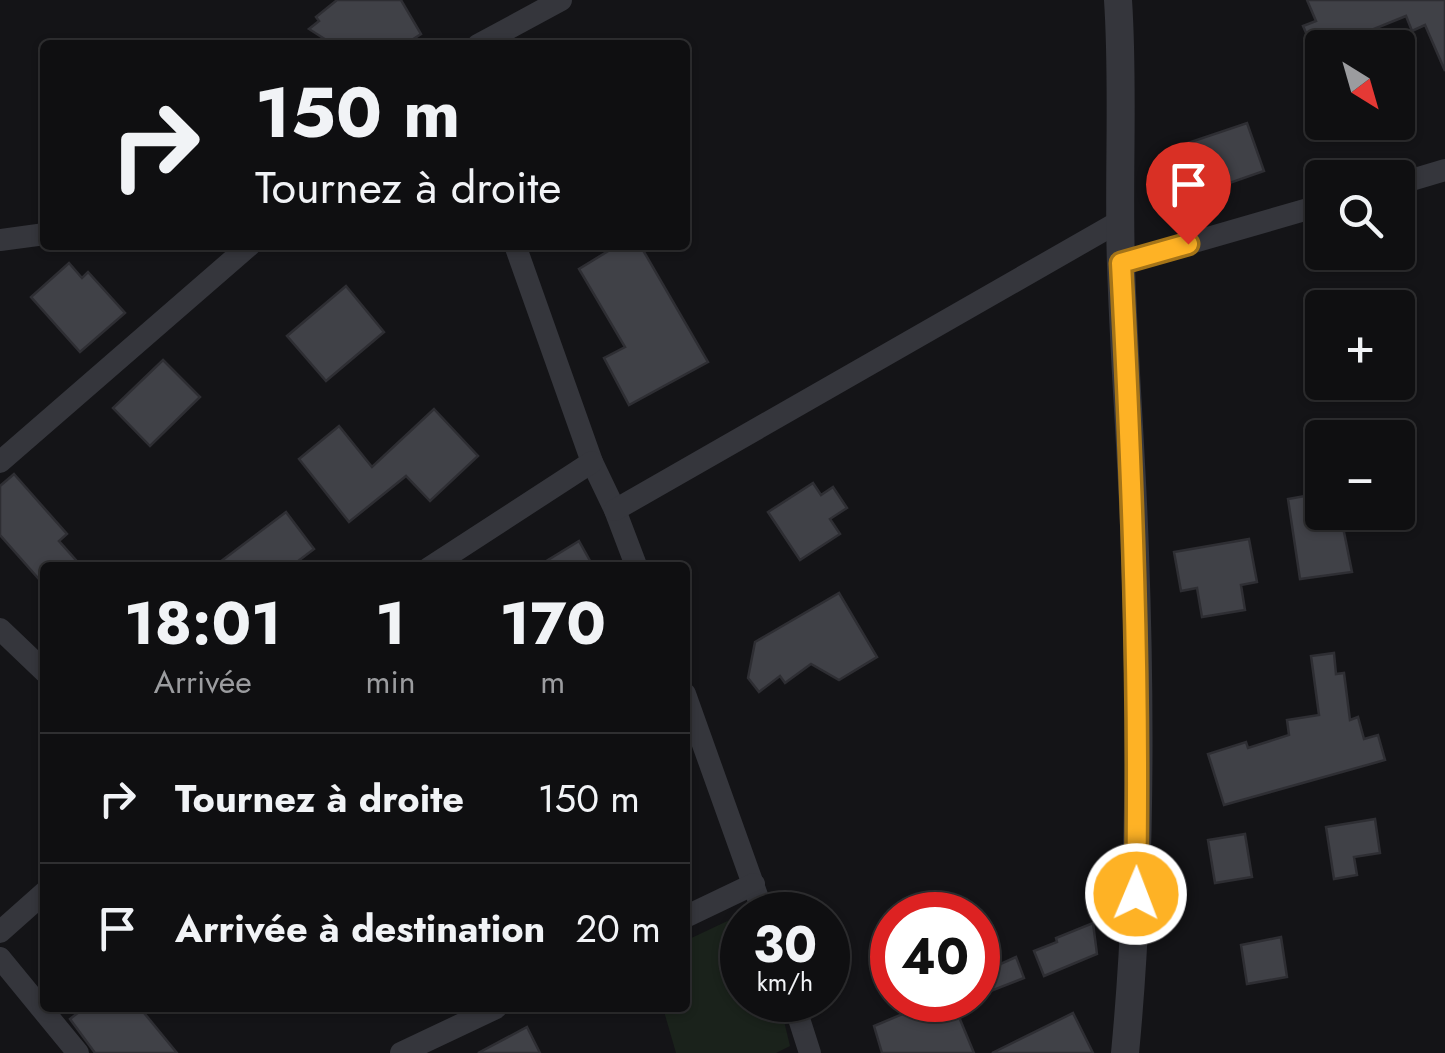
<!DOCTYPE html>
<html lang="fr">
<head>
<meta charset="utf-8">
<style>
	:root { --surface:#0f0f11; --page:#18181a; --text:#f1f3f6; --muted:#9b9c9f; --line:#2f2f31 }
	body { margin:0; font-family:Jost,sans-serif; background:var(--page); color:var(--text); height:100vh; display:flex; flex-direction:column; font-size:38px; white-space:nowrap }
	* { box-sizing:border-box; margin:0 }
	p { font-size:32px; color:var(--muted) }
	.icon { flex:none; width:55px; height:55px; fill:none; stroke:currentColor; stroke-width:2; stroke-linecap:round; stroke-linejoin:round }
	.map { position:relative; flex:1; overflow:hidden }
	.side { position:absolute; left:40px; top:562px; width:650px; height:450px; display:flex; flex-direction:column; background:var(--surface); border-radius:10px; box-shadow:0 2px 8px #0004,0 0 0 2px var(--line) }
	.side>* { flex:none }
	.hud { position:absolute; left:40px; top:40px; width:650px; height:210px; border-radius:10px; box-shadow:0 2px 8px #0004,0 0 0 2px var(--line); background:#0f0f11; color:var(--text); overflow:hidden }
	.needle { width:65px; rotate:143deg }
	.tools { position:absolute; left:1305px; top:30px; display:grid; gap:20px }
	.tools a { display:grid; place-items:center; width:110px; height:110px; border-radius:10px; background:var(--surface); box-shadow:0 2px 8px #0004,0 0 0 2px var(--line); font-size:50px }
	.speed { position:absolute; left:720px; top:892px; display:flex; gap:20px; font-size:50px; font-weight:700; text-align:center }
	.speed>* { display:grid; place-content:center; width:130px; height:130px; border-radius:50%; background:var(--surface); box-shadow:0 2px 8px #0004,0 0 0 2px var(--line); line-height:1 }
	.speed small { font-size:25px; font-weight:400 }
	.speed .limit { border:15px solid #d22; background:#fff; color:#111 }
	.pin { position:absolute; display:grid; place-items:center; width:85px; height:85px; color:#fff; margin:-102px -42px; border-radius:50% 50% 50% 0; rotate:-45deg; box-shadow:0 0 10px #0007 }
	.pin .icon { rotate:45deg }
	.me { position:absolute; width:110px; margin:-55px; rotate:1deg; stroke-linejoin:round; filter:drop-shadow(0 0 8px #0008) }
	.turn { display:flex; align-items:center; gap:35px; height:210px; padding:0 50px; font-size:45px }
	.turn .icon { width:130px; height:130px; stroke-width:2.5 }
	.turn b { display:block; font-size:70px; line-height:85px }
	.eta { display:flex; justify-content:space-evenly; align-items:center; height:170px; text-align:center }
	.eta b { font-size:60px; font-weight:700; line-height:70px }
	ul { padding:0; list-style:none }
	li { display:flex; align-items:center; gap:30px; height:130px; padding:0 50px; border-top:2px solid var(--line) }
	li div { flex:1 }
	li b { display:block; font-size:38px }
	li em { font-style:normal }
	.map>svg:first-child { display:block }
	.green { fill:#1a221b }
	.building { fill:#404147; stroke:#2e2e33; stroke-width:2.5 }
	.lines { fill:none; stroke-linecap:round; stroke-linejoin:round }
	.minor { stroke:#35363c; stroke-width:22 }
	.tertiary { stroke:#35363c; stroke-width:28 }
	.route-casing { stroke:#a57418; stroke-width:25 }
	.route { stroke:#feb225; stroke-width:18 }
</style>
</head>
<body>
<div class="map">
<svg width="1445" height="1053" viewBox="0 0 1445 1053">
	<rect width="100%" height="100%" fill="#141417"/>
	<polygon class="green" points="755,908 757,915 742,915 742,1000 779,1000 790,1046 776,1053 676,1053 663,1008 685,1008 685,941"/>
	<g class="building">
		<polygon points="337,0 401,0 421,34 404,45 334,45 309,29 319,21 316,17"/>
		<polygon points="1307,0 1445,0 1445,71 1425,25 1412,31 1406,16 1315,53 1303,26 1316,21"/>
		<polygon points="1247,123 1264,171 1184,199 1167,150"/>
		<polygon points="618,245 640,245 708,362 629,405 604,358 625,347 579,269"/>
		<polygon points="69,263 82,278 88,272 125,313 80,352 31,297"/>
		<polygon points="346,286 384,332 326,381 287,336"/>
		<polygon points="163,360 200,397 150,446 113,408"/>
		<polygon points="434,409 478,456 430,501 406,476 349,522 299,459 339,426 372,467"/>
		<polygon points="14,474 67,534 59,541 83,568 45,568 45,586 0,535 0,486"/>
		<polygon points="813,483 821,495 833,487 847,508 830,519 840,534 800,560 768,512"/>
		<polygon points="1322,493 1322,512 1340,512 1352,572 1300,579 1288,499"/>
		<polygon points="286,512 314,549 289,568 212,568"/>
		<polygon points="1249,539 1257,582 1241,585 1245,610 1202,617 1197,588 1181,591 1174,552"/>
		<polygon points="579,541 594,568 535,568"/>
		<polygon points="839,593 877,657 839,680 811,664 785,683 780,676 759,692 748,678 755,642"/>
		<polygon points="1334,653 1336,674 1344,673 1350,720 1358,717 1364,739 1378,735 1385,760 1224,805 1208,754 1246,742 1248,748 1289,735 1287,720 1319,715 1311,656"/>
		<polygon points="1375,819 1380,853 1354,857 1357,875 1334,879 1326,827"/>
		<polygon points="1245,834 1252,877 1215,883 1208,840"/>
		<polygon points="1093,923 1097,954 1044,976 1034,951 1057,942 1056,938"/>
		<polygon points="1281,937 1287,977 1247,984 1241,945"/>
		<polygon points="1016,957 1024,978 978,996 978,974"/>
		<polygon points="936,1000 967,1000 954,1005 974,1053 882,1053 874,1026"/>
		<polygon points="84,1008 140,1008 177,1053 95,1053 70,1019"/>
		<polygon points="1073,1013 1093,1053 992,1053"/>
		<polygon points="527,1027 540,1053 478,1053"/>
	</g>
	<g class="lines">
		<g class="minor">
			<polyline points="478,45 561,0"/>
			<polyline points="1398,184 1445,170"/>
			<polyline points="0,240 45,234"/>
			<polyline points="515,245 592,462 615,510 637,568"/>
			<polyline points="1121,263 1322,205"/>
			<polyline points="0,462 250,245"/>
			<polyline points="615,510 1120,221"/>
			<polyline points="429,568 592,462"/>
			<polyline points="0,629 45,672"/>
			<polyline points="685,694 764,915"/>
			<polyline points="685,917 754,884"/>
			<polyline points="0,932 45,892"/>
			<polyline points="0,958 78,1053"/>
			<polyline points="793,1000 810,1053"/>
			<polyline points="401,1053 496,1008"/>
		</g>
		<path class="tertiary" d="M1118,0C1124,88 1118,177 1121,265C1124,361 1132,457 1135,553C1141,719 1141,887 1125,1053"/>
	</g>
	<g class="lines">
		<defs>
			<path id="route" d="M1136,894C1140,683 1132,474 1121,263L1188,244"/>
		</defs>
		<use href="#route" class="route-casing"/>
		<use href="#route" class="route"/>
	</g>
</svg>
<div class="tools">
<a><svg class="needle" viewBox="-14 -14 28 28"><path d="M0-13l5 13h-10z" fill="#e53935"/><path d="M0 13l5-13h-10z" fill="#9b9c9f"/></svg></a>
<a><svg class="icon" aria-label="search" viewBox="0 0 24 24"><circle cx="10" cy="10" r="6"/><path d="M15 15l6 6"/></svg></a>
<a>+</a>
<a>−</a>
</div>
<div class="speed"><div>30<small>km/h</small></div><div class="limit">40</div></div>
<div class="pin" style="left:1188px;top:244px;background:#d93025"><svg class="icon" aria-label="arrive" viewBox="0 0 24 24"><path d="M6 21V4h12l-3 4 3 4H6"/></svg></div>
<svg class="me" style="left:1136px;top:894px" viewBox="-20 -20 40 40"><circle r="17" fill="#feb225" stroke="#fff" stroke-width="3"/><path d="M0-11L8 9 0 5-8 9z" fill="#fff"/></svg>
<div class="hud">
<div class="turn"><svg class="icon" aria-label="right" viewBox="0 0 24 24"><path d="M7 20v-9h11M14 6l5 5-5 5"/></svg><div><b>150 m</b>Tournez à droite</div></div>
</div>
<section class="side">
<div class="eta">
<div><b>18:01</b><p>Arrivée</p></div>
<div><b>1</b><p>min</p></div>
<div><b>170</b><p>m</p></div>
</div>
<ul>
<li><svg class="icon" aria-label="right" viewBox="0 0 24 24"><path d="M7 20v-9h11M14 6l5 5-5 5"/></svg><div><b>Tournez à droite</b></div><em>150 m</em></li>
<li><svg class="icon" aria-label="arrive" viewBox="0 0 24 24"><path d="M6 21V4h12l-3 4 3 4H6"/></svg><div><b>Arrivée à destination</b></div><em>20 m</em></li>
</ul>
</section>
</div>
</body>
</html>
